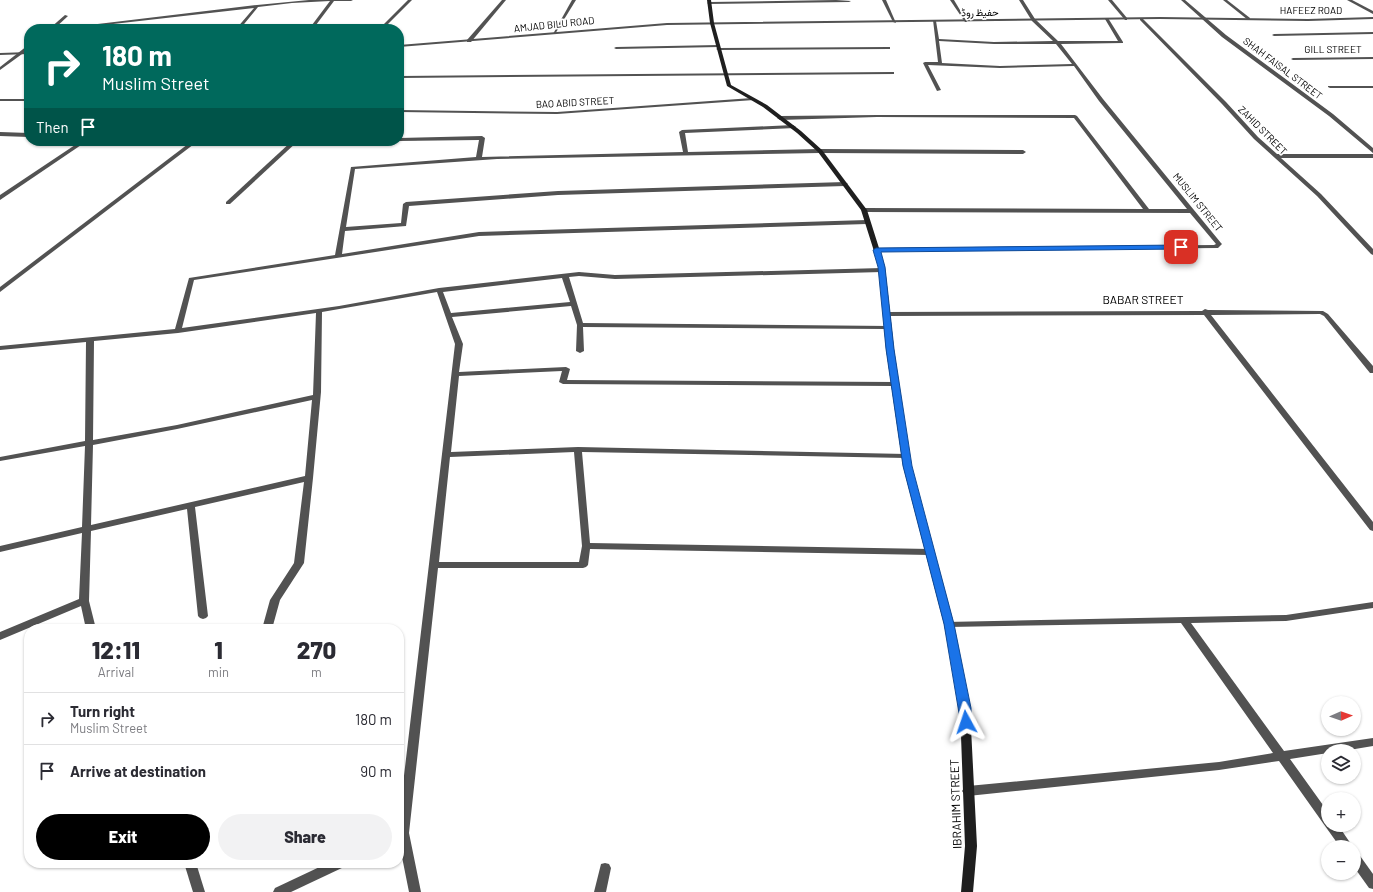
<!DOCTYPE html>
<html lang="en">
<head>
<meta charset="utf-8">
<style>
	:root { --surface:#fff; --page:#f2f2f3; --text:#2b2b33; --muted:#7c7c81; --line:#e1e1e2; --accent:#000 }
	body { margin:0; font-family:Barlow,Vazirmatn,sans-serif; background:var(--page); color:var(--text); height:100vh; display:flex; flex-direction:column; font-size:15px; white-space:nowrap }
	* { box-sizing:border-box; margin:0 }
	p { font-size:13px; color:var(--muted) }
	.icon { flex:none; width:22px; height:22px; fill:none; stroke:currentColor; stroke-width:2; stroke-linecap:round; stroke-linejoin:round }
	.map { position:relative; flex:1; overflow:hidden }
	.panel { position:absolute; left:24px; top:624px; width:380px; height:244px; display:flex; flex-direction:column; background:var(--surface); border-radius:16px; box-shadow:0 1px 3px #0004 }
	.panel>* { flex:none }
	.hud { position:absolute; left:24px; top:24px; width:380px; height:122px; border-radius:16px; box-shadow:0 1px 3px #0004; background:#00695c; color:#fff; overflow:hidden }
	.needle { width:26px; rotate:88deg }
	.tools { position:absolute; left:1321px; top:696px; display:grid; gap:8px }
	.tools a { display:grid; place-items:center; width:40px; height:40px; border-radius:50%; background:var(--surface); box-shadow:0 1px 3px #0004; font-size:20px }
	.pin { position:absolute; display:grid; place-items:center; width:34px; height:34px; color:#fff; margin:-17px; border-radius:8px; box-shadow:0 2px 6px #0006 }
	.me { position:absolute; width:44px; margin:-22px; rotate:355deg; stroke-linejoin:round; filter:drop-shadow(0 0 3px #0008) }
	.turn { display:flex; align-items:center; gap:14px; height:84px; padding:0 12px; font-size:18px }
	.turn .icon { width:52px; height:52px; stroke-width:2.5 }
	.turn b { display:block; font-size:28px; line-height:34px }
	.then { display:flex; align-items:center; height:38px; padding:0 12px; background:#0003; gap:8px; font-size:15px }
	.eta { display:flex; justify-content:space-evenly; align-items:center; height:68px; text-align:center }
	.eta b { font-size:24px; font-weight:800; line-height:28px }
	.button { display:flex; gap:8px; margin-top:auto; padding:8px 12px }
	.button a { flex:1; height:46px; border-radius:24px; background:var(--accent); color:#fff; font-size:16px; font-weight:800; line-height:46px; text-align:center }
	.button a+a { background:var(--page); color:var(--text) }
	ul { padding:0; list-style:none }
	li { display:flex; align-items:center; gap:12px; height:52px; padding:0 12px; border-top:1px solid var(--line) }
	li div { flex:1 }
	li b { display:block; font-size:15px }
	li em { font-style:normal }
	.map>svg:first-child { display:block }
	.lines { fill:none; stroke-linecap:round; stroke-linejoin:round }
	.minor { fill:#525252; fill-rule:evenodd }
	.tertiary { fill:#525252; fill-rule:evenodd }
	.secondary { fill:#1f1f1f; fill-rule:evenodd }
	.route { fill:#1a73e8; stroke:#114b97 }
	.labels { text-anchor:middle; stroke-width:3.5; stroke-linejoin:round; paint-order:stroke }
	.far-street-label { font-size:10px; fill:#000; stroke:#fff }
	.street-label { font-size:12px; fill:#000; stroke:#fff }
</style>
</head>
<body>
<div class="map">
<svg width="1373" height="892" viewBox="0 0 1373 892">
	<rect width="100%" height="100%" fill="#fff"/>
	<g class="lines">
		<g class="minor">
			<polygon points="309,0 353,0 351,1 334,1 313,29 309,29 330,1 292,3 258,7 240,29 236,29 254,8 69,29 56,29 257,5"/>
			<polygon points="408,0 412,0 383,29 379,29"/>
			<polygon points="502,0 506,0 471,42 467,42 467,40"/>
			<polygon points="572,0 576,0 555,34 553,34"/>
			<polygon points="836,0 851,1 849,2 709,4 707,3 709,2"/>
			<polygon points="882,0 886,0 896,23 893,22"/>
			<polygon points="950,0 954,0 967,22 965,22"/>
			<path d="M1019,0H1023L1035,19L1058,41H1118L1105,19L1108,18L1123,42V43L1061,44L1103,99L1221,243L1222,244L1218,248L874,251V249L876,248L1214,245L1216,244L1190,213L864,212L861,210L864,208L1143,209L1074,118L877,117L780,120L777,118L780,116L877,115H1075L1077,116L1149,209H1187L1099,101L1074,66L1000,68L928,65L941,90L937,91L923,63L925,62H938L933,20L936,21L939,39L994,42L1053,41L1032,21ZM939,41L994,44H1056L1072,64L1000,66L942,63Z"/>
			<polygon points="1108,0 1112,0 1127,18 1127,20 1125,20"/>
			<polygon points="1181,0 1185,0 1226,35 1333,114 1373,148 1373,153 1329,116 1222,37"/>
			<polygon points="1223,0 1227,0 1250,18 1250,20 1248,20"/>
			<polygon points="65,15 68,16 54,29 49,29"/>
			<polygon points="1140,18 1142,18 1226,102 1258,137 1277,154 1373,154 1373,158 1281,158 1321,194 1373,249 1373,255 1371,254 1317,196 1254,139 1222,104 1140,20"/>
			<polygon points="1373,32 1373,34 1274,36 1272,35 1274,34"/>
			<polygon points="718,45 720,45 720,47 616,49 614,48 616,47"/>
			<polygon points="27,46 29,46 29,49 0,70 0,67"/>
			<polygon points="888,47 890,47 890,49 718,50 716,49 718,48"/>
			<polygon points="1373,57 1373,59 1293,60 1291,59 1293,58"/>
			<polygon points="892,72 894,72 894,74 399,78 399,76"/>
			<polygon points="1328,86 1373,86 1373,88 1330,88 1328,87"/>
			<polygon points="752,98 754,98 754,100 557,114 399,112 399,110 557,112"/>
			<rect x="0" y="99" width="29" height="2"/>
			<path d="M793,125L796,127L795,128L685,133L688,152L820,149L1023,150L1026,152L1023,154L820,153L497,159L355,169L346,227L401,223L403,204L406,202L558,191L845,182L848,184L845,186L558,195L409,206L406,226L345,231L342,254L479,232L867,220L870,222L867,224L479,236L194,280L182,328L339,306L439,288L579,272L615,275L882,268L885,270L882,272L615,279L579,276L569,277L583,323L889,326L890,327L889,328L887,329L583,327L584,351L580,353L576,351L577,325L571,306L452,317L463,344L459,372L566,367L570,369L567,380L895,382L899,384L895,386L563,384L559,382L562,371L459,376L451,452L578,447L906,454L910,456L906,458L582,452L590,543L930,549L933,550L934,552L933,554L930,555L590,549L588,565L586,567L583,568H438L409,833L421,892H409L399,842V818L455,344L437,292L322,312L321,392L313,478L304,563L280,600L272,629H262L270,600L294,563L304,482L195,507L208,616L206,618L203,619L200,618L198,616L187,509L91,531L89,601L96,629H86L81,606L0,640V632L79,599L82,533L0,552V546L82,527L85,446L0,461V457L85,441L86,342L0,350V346L175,329L189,278L335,255L351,167L476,157L479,140L397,141H399V138L482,136L485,138L482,157L683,152L679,132L682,130ZM562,278L570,302L451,313L443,292ZM316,313L313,395L177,425L93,440L94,341L178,333ZM312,400L305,476L91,525L93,445L177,429ZM574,452L582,546L579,562H439L450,457Z"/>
			<polygon points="0,132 29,133 29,137 0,136"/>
			<polygon points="81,141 87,141 0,200 0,195"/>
			<polygon points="192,141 198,141 0,292 0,287"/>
			<polygon points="292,141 298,141 230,204 226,204 226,202"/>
			<polygon points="333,141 364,141 361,143 336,143"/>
			<polygon points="1205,309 1208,310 1323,311 1328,314 1373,366 1373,373 1370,373 1324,316 1320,314 1211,315 1373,522 1373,531 1370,530 1204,315 886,316 883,314 886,312 1202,311"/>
			<polygon points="1373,602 1373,608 1286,621 1191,623 1284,751 1373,738 1373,746 1343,751 1328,751 1328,753 1290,759 1328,812 1328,825 1338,825 1353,847 1340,847 1279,761 1219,770 968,796 964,794 962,791 964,788 968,786 1219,762 1273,753 1181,623 949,627 946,626 944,624 946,622 1286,615"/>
			<polygon points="1354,852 1358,853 1373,874 1373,889 1369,888 1354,867"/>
			<polygon points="184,863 196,863 205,892 193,892"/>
			<polygon points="328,863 346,863 344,867 291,892 273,892 275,888"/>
			<polygon points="605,863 609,864 611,868 606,892 594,892 601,864"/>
		</g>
		<g class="tertiary">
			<polygon points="1347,0 1352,0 1373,11 1373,14"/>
			<polygon points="1160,17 1308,19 1373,17 1373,19 1308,21 1160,19 667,25 399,47 399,45 667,23"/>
			<polygon points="29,52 29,54 0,55 0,53"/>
		</g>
		<polygon class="secondary" points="707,0 711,0 714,23 731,85 767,105 801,131 822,150 867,210 885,267 894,349 911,466 954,624 970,708 977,846 973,892 961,892 965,846 960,708 944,624 903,466 886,349 879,267 861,210 818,152 797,133 763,107 727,86 710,23"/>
	</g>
	<polygon class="route" points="1181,245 1183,246 1183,249 881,252 885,267 894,349 912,466 954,624 971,708 971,722 970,725 966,727 961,725 944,624 903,466 886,349 878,267 873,250 876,248"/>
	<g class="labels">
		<g class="far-street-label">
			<text x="1311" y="14">HAFEEZ ROAD</text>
			<text transform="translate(980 12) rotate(-1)" y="4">حفیظ روڈ</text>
			<text transform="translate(554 24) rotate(-6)" y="4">AMJAD BILU ROAD</text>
			<text x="1333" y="53">GILL STREET</text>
			<text transform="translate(1283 68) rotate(37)" y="4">SHAH FAISAL STREET</text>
			<text transform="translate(575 102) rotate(-3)" y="4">BAO ABID STREET</text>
			<text transform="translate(1263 130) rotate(45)" y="4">ZAHID STREET</text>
			<text transform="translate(1198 202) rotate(51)" y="4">MUSLIM STREET</text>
		</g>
		<g class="street-label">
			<text x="1143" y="304">BABAR STREET</text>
			<text transform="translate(956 804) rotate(-92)" y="4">IBRAHIM STREET</text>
		</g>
	</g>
</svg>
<div class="tools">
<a><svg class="needle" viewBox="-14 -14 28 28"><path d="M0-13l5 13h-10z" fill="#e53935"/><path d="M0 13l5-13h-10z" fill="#7c7c81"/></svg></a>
<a><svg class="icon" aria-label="layers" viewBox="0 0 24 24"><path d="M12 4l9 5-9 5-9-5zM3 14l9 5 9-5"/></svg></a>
<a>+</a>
<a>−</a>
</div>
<div class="pin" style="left:1181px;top:247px;background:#d93025"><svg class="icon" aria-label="arrive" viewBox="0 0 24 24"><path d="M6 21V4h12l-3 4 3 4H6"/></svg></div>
<svg class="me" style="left:966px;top:722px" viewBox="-20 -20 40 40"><path d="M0-17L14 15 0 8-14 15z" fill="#1a73e8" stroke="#fff" stroke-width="4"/></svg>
<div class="hud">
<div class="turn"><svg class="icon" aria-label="right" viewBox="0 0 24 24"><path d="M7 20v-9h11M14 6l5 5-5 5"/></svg><div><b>180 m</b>Muslim Street</div></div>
<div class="then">Then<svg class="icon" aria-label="arrive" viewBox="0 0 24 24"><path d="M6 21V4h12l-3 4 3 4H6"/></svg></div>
</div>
<section class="panel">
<div class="eta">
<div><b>12:11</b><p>Arrival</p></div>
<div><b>1</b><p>min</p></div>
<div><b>270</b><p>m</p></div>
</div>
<ul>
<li><svg class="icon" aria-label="right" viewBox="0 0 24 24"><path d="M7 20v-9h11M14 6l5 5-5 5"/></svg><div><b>Turn right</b><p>Muslim Street</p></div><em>180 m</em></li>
<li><svg class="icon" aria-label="arrive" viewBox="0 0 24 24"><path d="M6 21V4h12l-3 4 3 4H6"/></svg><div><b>Arrive at destination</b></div><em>90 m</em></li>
</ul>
<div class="button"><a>Exit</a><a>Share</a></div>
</section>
</div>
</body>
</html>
